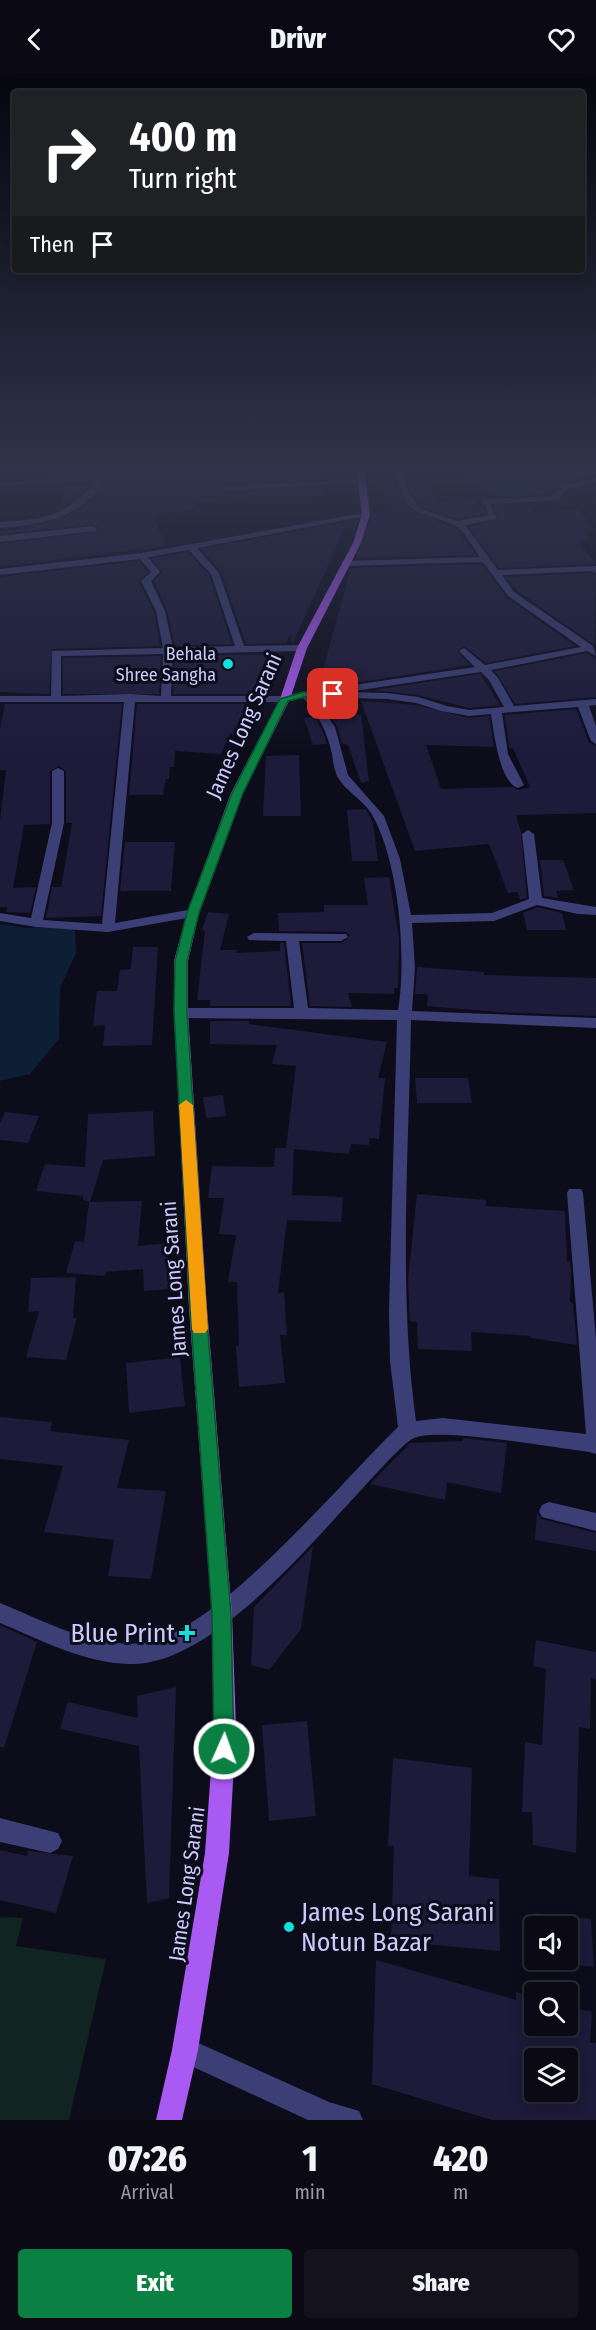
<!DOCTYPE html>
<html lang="en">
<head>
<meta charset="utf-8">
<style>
	:root { --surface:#0a0914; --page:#13121d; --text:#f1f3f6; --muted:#999aa0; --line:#2a2a34; --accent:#0b8043 }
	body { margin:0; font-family:"Fira Sans Condensed",sans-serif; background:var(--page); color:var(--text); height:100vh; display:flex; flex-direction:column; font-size:22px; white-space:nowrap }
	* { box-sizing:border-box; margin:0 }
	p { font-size:20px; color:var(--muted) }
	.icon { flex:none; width:33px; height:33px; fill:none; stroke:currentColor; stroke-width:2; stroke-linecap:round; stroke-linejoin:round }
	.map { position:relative; height:2042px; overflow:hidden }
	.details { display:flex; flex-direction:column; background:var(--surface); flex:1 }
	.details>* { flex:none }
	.top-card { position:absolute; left:12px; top:12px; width:573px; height:183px; border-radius:6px; box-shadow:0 3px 15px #0003,0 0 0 2px var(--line); background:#202124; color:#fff; overflow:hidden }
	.tools { position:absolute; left:524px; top:1838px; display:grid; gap:12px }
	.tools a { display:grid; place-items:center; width:54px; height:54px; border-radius:6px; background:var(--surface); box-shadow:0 3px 15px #0003,0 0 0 2px var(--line); font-size:30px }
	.pin { position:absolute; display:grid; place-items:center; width:51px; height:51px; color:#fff; margin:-26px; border-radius:12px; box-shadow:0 3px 9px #0006 }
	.me { position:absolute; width:66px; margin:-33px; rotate:2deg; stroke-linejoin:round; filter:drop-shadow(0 0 4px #0008) }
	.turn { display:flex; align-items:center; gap:21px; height:126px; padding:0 18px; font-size:27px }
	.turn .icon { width:78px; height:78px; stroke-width:2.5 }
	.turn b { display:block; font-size:42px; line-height:51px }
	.then { display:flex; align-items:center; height:57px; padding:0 18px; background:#0003; gap:12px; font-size:22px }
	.eta { display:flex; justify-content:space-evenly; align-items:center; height:102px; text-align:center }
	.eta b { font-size:36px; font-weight:800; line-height:42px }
	.button { display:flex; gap:12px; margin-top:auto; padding:12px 18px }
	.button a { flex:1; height:69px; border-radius:6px; background:var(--accent); color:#fff; font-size:24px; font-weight:800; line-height:69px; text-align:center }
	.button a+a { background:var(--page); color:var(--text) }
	header { display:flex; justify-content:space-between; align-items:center; height:78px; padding:0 18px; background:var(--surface); font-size:27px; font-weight:800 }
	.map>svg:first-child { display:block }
	.green { fill:#102421 }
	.water { fill:#0c1f35 }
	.building { fill:#1d1a3a; fill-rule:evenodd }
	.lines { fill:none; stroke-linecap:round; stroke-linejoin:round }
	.minor { fill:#3b3f76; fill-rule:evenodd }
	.major { fill:#a95af2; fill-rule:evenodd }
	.route { fill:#0b8043; stroke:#07532c; stroke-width:1.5 }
	.slow { fill:#f59e0b }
	.poi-dot { fill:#11e0df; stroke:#0d0c1b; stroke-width:2 }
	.labels { text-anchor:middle; stroke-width:6; stroke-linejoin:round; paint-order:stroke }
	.far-poi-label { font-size:18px; fill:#cbcafb; stroke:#0d0c1b; text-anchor:end }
	.street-label { font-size:21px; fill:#cbcafb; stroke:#0d0c1b }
	.near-poi-label { font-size:26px; fill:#cbcafb; stroke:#0d0c1b; text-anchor:end }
</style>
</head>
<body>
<header><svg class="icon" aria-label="back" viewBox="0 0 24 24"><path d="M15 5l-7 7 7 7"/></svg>Drivr<svg class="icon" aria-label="heart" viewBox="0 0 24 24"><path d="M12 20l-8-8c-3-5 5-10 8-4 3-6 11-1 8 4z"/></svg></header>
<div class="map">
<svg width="596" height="2042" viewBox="0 0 596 2042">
	<rect width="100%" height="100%" fill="#0d0c1b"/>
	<polygon class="green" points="0,1839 23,1840 16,1868 106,1881 69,2042 0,2042"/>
	<g class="water">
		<path d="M496,390H595L596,396C581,397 570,404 557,410C530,422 478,427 465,396Z"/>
		<polygon points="0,846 25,850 75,849 76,875 60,910 59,961 30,996 0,1003"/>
	</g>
	<g class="building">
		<polygon points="74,390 102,390 100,396 71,398"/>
		<polygon points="115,390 260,390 261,396 314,393 318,401 229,406 223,411 229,414 322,409 326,418 198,424 197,429 154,440 166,468 0,489 0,466 98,454 99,450 93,446 0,456 0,452 23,451 67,438 94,421"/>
		<polygon points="396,403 407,429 456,451 476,477 356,480 372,436 385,433 381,404"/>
		<polygon points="426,404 438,424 475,421 477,428 482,427 486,435 457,441 422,429 409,412 408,405"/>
		<polygon points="91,406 73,422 58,431 68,407"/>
		<polygon points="525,426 533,435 579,432 594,452 583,453 591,463 578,464 596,486 499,490 469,449 499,442 493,428"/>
		<polygon points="358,442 355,452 345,449 293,565 290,558 286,565 246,566 221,494 201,471"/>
		<polygon points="188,474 209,497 232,566 175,568 167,533 154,503 162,494 152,481"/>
		<polygon points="139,483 148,494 139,504 154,534 160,568 52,571 49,616 0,614 0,499"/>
		<polygon points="482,486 507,520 575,568 486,585 464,568 457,573 470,587 354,605 350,596 321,599 351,490"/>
		<polygon points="591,495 596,497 595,567 516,512 506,499"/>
		<polygon points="587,575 596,582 596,619 515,626 495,593"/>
		<polygon points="281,576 258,616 173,616 175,578"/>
		<polygon points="161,578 159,616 63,616 63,580"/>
		<polygon points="480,596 500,627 469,630 418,617 373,612"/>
		<polygon points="361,623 416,627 469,640 489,638 494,669 426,667 441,711 513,709 519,712 530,709 513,670 509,670 505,637 576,631 589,664 596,668 596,735 516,737 521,754 527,820 520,822 518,814 508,815 489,766 415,773"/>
		<polygon points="5,626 122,626 101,838 46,840 52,809 61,809 72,745 66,745 66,693 59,688 50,693 50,746 24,747 13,810 36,809 30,835 6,834 7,829 0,829 0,742 6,692 0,692 0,651"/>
		<polygon points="137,626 252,626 238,657 230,656 221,676 175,673 174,689 170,689 169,701 166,701 163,717 129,717"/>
		<polygon points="361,636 369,703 361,705 348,667 342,665 337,648 330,638"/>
		<polygon points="315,639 323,654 327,666 313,667 304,640"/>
		<polygon points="299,677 301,738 263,738 266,678"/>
		<polygon points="366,731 373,745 378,783 352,783 347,732"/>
		<polygon points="125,764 175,764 171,813 120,813"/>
		<polygon points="540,782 563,782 574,812 556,813 558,820 544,818"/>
		<polygon points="389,799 399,860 398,910 394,910 394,916 348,915 352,929 310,928 302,865 341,865 350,858 346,854 279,853 278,835 324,834 324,827 368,827 364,800"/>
		<polygon points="537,829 562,835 566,852 527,852 523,835"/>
		<polygon points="208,834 229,836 220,872 237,872 236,875 280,873 280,865 284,865 291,928 210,928 210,922 197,922 205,853 202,852"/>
		<polygon points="133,869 158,869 152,967 103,968 105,947 93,948 97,913 117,913 120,892 131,891"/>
		<polygon points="417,889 484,894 484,897 596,900 596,938 498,934 427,928 428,916 415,916"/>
		<polygon points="210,943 249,943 249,946 387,964 378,1000 385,1000 379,1061 370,1060 369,1067 351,1066 349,1076 294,1071 292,1117 343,1119 341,1144 287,1142 278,1215 284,1214 287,1257 280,1257 285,1305 239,1309 236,1268 239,1268 237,1204 228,1204 236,1157 219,1156 224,1120 208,1120 212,1088 274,1089 275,1070 286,1070 296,988 272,986 277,967 210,966"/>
		<polygon points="415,1000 468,1000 472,1025 417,1025"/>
		<polygon points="223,1017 226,1038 206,1040 203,1019"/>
		<polygon points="153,1033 155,1078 103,1082 90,1124 83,1122 83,1118 36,1113 45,1086 85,1089 88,1036"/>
		<polygon points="5,1034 39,1038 28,1065 0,1062 0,1045"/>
		<polygon points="417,1116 486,1122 486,1128 565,1133 567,1183 570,1184 571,1192 570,1224 573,1225 577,1267 531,1260 531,1258 471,1254 472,1273 418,1271 417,1244 410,1243 408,1201"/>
		<polygon points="142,1123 138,1168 168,1165 170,1211 144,1213 143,1191 106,1194 105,1198 66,1195 75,1163 84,1164 89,1124"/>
		<polygon points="76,1199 73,1240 77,1240 66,1282 26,1279 39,1233 28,1234 31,1200"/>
		<polygon points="180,1279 185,1328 129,1335 126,1285"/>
		<polygon points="0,1339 52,1344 50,1353 129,1362 117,1410 166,1413 151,1501 108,1498 114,1462 44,1454 63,1388 0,1381"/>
		<polygon points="463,1360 507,1365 501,1415 447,1404 445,1422 370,1406 410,1365 463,1363"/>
		<polygon points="537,1435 541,1441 596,1455 596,1473 535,1462"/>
		<polygon points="313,1468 301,1551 269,1592 251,1587 254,1529"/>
		<polygon points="0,1547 37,1564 4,1670 0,1669"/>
		<polygon points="536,1562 596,1574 596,1602 591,1600 590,1651 579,1649 576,1775 533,1767 532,1734 522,1734 525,1664 542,1667 546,1591 533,1588"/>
		<polygon points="176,1609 169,1820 147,1825 139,1668 60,1651 68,1624 138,1640 137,1618"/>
		<polygon points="307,1643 316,1738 269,1743 262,1647"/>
		<polygon points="393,1680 472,1690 469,1798 499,1801 500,1873 391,1863 394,1768 388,1768"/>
		<polygon points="0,1772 27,1778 28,1773 73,1778 56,1835 0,1822"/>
		<polygon points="535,1835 591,1841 594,1889 536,1882 567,1881 567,1848 535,1848"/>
		<path d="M376,1882L516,1922V1914L534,1919V1947H567V1928L592,1934L590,1965H596V2042H492L372,2006ZM534,1980H567V2013H534Z"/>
	</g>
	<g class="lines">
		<g class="minor">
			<path d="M105,390H113C89,438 49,446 0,450V444C48,441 63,439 97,403L0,408V404L101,398Z"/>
			<path d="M396,390H404L407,413L421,431L457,443L489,437L482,422L553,418L559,409L596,400V404L565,413L559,422L490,426L497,441L465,447L498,492L596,488V495L591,493L502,497L514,514L593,568L596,578L587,573L491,592L498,600L514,628L596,621V627L589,628L596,648V666L591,663L578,629L502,635L508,676L524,707L518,710C499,704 494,654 491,636L469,638L441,633L416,625L387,621L314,619L335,649L348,697L384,738L400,781L411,837L492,835L529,821L522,756L528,752L534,756L542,820L596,829V837L578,836L537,827L494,843L412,845L415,890L412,933L596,940V950L411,942C409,1073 398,1213 416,1343L443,1340L586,1356L567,1115L569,1111H581L583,1115L596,1261V1376L589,1374C555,1370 439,1349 414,1360C403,1364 361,1413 350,1424C301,1477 206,1589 129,1586C84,1585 41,1562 0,1545V1525C44,1543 99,1573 148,1564C219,1551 343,1402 398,1349L390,1283L389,1233L397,942L181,940L174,935L181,930H294L286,863L249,862L247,859L254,855L346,856L348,859L341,863H299L308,930L398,932C407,881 399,781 371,735C362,721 345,713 337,698C334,691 333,683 332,676C327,654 319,636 303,620L285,624H135L115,845L193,831L199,835L198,838L108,854L36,849L0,843V835L31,840L52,745V693L58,690L64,693V745L43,842L102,846L124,624H0V618H51L52,573L163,570L156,533L141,503L151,494L140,481L0,497V491L142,475L369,434L370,436L366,438L197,470L219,495L244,568L302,567L307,570L302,573L173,576L171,618H285L305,613L387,615L418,619L447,628L469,632L504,629L489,602L481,594L354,613L349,610L354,607L475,589L459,573L464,570L485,587L581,569L508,518L483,484L343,488V484L346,483L480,479C473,470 466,454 457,449C419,429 403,444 396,390ZM189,472L211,496L235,568L173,570L165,533L151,503L160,494L148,479ZM163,576L161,618L130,616L61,618V578Z"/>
			<polygon points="365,401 366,403 362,405 229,412 225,410 229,408"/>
			<polygon points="93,448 97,451 96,453 0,464 0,458"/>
			<polygon points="549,1424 596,1435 596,1453 542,1439 539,1433 542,1427"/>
			<polygon points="0,1740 58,1755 62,1763 58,1771 50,1775 0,1764"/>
			<polygon points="185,1959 329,2024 359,2033 363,2042 308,2042 176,1981 172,1972 176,1963"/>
		</g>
		<polygon class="major" points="356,390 364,390 370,436 361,465 307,570 290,621 243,715 199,835 188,883 188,935 207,1230 232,1537 236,1650 229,1775 198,1972 182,2042 156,2042 172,1972 205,1775 214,1650 212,1537 189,1230 174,935 174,883 187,835 231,715 280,621 297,570 353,465 362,436"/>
	</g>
	<linearGradient id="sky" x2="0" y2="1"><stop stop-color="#07070f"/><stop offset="0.58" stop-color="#2f344a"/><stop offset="1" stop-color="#2f344a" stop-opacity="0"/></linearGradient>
	<rect width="596" height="676" fill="url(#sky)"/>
	<polygon class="route" points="333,613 337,614 337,618 304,619 288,623 243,715 199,835 187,883 187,934 206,1230 231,1537 234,1671 231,1678 224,1681 217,1678 214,1671 212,1537 190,1230 174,934 175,883 187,835 232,715 280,621 304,614"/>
	<polygon class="slow" points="186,1022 193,1027 208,1251 205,1255 194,1255 192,1251 179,1027"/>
	<g class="poi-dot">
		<circle cx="228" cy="586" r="6"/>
		<path d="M184 1546h6v6h6v6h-6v6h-6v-6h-6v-6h6z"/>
		<circle cx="289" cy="1849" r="6"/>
	</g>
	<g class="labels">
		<g class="far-poi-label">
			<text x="216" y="582">Behala<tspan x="216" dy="21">Shree Sangha</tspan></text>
		</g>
		<g class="street-label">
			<text transform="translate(244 648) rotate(-66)" y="7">James Long Sarani</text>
			<text transform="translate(174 1201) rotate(-94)" y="7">James Long Sarani</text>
			<text transform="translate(187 1806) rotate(-82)" y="7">James Long Sarani</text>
		</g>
		<g class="near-poi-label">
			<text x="175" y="1564">Blue Print</text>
			<text x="301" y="1843" text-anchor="start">James Long Sarani<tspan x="301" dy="30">Notun Bazar</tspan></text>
		</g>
	</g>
</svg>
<div class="tools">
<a><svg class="icon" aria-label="sound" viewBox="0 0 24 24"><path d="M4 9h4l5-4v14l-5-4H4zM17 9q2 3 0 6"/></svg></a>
<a><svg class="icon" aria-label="search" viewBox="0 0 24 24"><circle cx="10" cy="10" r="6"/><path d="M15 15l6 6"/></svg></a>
<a><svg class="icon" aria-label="layers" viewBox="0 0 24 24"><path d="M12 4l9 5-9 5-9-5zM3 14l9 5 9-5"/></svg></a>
</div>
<div class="pin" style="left:333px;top:616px;background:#d93025"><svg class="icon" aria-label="arrive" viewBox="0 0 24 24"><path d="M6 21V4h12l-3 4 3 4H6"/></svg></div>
<svg class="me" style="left:224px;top:1671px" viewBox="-20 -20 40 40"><circle r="17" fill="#0b8043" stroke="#fff" stroke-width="3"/><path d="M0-11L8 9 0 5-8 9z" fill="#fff"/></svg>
<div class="top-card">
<div class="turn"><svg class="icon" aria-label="right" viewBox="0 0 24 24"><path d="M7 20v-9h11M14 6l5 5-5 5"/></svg><div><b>400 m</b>Turn right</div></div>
<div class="then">Then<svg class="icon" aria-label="arrive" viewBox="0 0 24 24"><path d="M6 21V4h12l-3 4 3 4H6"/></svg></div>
</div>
</div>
<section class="details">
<div class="eta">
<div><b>07:26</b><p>Arrival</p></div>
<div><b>1</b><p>min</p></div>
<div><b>420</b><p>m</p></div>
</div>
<div class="button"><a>Exit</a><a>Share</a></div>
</section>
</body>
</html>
